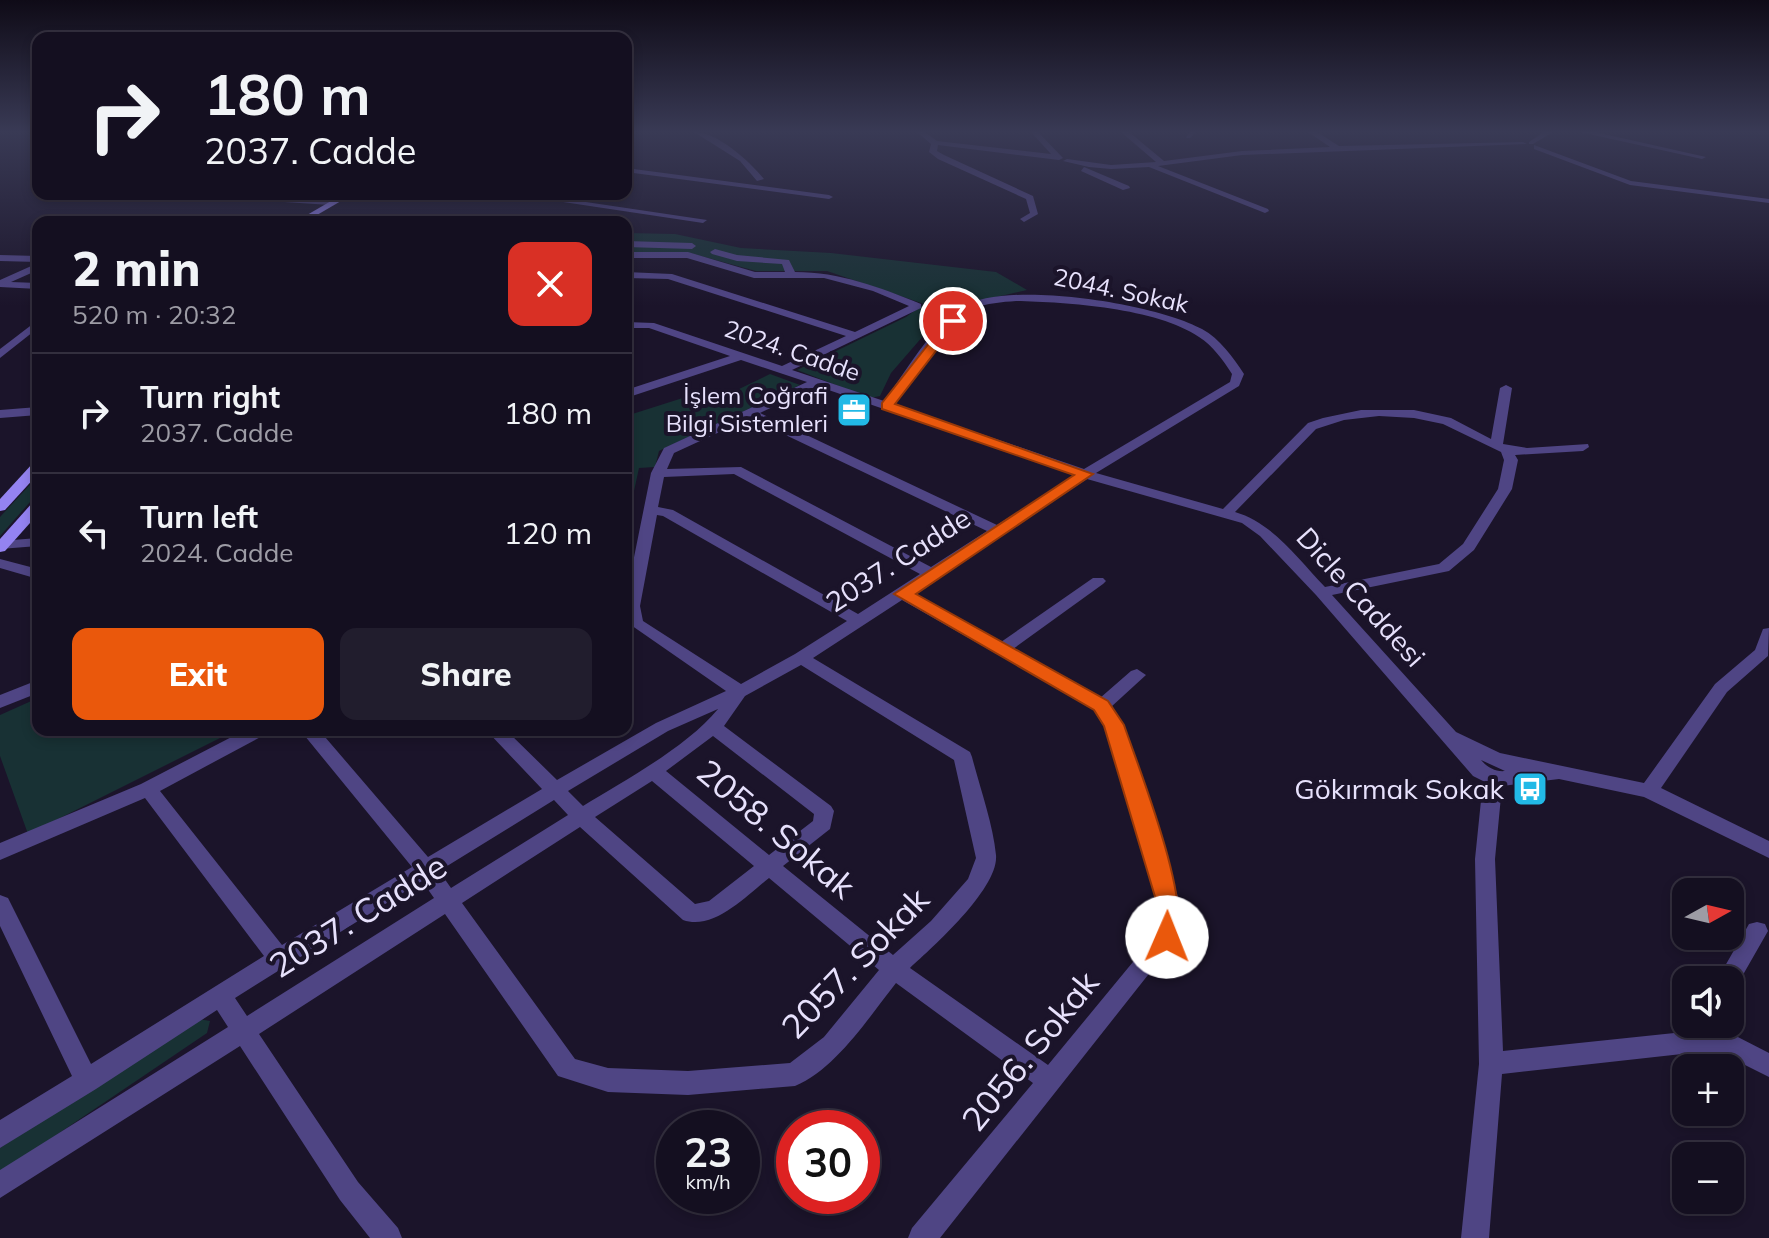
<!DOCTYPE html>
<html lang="en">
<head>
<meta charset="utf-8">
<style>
	:root { --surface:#140f20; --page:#211d2d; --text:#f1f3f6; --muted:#9d9ca5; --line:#332f3e; --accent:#ea580c }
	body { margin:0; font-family:Mulish,sans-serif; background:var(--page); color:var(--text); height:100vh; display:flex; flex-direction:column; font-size:30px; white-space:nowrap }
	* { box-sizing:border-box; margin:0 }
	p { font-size:26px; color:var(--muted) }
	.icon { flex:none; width:44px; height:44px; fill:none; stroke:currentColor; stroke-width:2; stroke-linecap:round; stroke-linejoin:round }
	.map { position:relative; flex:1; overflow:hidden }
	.side { position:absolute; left:32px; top:216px; width:600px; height:520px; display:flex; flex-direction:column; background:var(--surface); border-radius:16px; box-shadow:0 4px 12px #0003,0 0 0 2px var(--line) }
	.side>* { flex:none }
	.banner { position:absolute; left:32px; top:32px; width:600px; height:168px; border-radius:16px; box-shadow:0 4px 12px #0003,0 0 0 2px var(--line); background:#140f20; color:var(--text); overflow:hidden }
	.needle { width:52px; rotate:82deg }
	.fabs { position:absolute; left:1672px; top:878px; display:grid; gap:16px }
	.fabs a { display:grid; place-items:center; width:72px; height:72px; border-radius:16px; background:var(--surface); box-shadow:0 4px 12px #0003,0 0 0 2px var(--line); font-size:40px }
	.speed { position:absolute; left:656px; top:1110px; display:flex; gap:16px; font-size:40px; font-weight:700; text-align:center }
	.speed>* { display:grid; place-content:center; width:104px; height:104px; border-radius:50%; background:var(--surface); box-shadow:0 4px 12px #0003,0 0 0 2px var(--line); line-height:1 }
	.speed small { font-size:20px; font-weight:400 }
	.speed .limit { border:12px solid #d22; background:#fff; color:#111 }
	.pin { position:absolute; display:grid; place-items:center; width:68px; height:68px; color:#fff; margin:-34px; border:4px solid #fff; border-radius:50%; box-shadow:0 2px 8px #0007 }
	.me { position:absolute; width:88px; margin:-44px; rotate:1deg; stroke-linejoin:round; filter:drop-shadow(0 0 6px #0008) }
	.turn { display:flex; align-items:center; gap:28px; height:168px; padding:0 40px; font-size:36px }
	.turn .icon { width:104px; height:104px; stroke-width:2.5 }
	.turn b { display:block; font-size:56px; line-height:68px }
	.round { display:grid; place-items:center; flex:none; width:84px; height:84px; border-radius:16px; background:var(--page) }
	.summary { display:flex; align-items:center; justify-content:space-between; height:136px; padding:0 40px }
	h1 { font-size:48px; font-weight:800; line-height:60px }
	.button { display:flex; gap:16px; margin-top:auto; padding:16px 40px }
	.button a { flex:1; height:92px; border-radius:16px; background:var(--accent); color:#fff; font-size:32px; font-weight:800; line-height:92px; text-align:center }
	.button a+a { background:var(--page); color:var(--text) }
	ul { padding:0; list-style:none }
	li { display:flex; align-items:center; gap:24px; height:120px; padding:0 40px; border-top:2px solid var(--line) }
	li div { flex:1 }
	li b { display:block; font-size:30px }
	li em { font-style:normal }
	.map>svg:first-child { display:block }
	.green { fill:#183134 }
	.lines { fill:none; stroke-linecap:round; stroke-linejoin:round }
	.street { fill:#4f4584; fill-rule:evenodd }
	.secondary { fill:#9483f1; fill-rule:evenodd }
	.route { fill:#ea580c; stroke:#983908; stroke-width:2 }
	.labels { text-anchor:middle; stroke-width:8; stroke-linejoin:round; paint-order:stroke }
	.far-street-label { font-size:24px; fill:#e7e1fc; stroke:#1b142a }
	.far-poi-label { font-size:24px; fill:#e7e1fc; stroke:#1b142a; text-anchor:end }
	.street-label { font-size:28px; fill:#e7e1fc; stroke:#1b142a }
	.poi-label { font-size:28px; fill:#e7e1fc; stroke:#1b142a; text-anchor:end }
	.near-street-label { font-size:34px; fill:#e7e1fc; stroke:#1b142a }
</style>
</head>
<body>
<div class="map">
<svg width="1769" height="1238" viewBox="0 0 1769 1238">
	<rect width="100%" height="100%" fill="#1b142a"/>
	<g class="green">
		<polygon points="626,233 675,234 741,248 831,253 996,272 1027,290 966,304 932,336 924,335 891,373 880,396 870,398 797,370 906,317 924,304 827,271 756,271 690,253 628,253"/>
		<polygon points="770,374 800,385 665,448 659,451 655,467 639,468 626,528 626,416 711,389 737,390"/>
		<polygon points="38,476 38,493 0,536 0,517"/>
		<polygon points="38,698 38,730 236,730 28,834 0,756 0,715"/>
		<polygon points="199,1019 210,1021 207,1033 0,1173 0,1148"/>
	</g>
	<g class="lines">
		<g class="street">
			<path d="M694,132C718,132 749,161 764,179L757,181L740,161Z"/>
			<polygon points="917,132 925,132 937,141 1051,154 1031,132 1038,132 1063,158 1059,160 938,145 937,151 944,155 1033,196 1038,214 1024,222 1020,219 1030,213 1026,199 938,159 929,152 931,144"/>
			<polygon points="1121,132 1129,132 1164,161 1242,151 1330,147 1308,132 1317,132 1339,146 1523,142 1527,144 1242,155 1158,166 1268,209 1269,211 1265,213 1149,167 1111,169 1089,167 1063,161 1067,159 1111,165 1156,162"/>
			<polygon points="1189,132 1196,132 1190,138 1186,138"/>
			<polygon points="1544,132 1553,132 1533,144 1529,144 1529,142"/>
			<polygon points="1580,132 1595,132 1706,157 1702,159"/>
			<polygon points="1534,145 1631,181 1769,199 1769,203 1630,185 1534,149"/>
			<polygon points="1084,167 1129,186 1130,188 1123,190 1081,171"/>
			<polygon points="626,168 829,195 833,197 829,199 626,172"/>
			<polygon points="224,194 330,201 334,203 330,205 226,198 222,196"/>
			<polygon points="510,194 532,194 707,220 703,223"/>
			<polygon points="626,241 692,243 696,246 692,249 626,247"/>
			<path d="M715,249L737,255L789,260L795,272C840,272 879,287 921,304V308L792,370L884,401C905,373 932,325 962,307C1008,279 1157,304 1202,329C1220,339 1233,357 1244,374L1239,386L1096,473L1223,509L1308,423L1323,418L1361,410H1414L1451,418L1491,439L1500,388L1506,385L1512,388L1503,444L1527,448L1588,444L1589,447L1583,451L1515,455L1518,460L1512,489L1474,550L1449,571L1332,595L1456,732L1500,753L1644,783L1715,684L1755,650L1763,629L1769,628L1768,656L1727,692L1661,788L1769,841V858L1644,797L1559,779L1502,786L1495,859L1503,1051L1684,1032L1689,1024H1714L1711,1031L1732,1034L1769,1053V1077L1721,1053H1691L1502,1074L1489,1238H1461L1479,1064L1475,859L1483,781L1473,776L1316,595L1260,536L1242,523L1087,479L912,593L1001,642L1093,578H1103L1106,581L1103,584L1013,649L1100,698L1131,671L1137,669L1146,675L1111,707L1123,725L1179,900L1178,937L940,1238H908L912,1228L1033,1083L896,983C869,1017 836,1069 795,1086L688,1095L608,1092L558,1076L445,914L259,1034L358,1182L398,1228L402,1238H370L340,1200L240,1046L0,1198V1170L228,1027L217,1010L96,1089L0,1148V1120L72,1076L0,926V895L8,898L91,1064L264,956L145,798L0,860V843L141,784L245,730H269L266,734L160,791L282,945L412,867L300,730H319L428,857L542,789L486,730H506L557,780L656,723L726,691L628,623L626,597L651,473L664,448L807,382L741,360L626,398V390L730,356L649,328H626V322L654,323L782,366L846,336L668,279L626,278V272L672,274L855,332L909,306L873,291L824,278H754L687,258H626V252H688L755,272H785L782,264L737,261L712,254L710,252ZM1016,301C1067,302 1157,308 1199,337C1213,346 1223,360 1232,374L1230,382L1084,469L893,404C912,379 946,321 973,309C987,303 1002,302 1016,301ZM817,386L1075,475L997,525L760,413ZM1379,416L1414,418L1443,424L1501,452L1504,460L1498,489L1463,544L1439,564L1325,587C1298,559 1273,523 1235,512L1316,429L1344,420ZM750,418L987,531L931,567L741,467L667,469L674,453ZM734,474L920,574L858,614L673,510L658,507L664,477ZM657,515L663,516L847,621L795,654L741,684L643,621L640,606ZM902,600L1095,710L1105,726L1157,900L1156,934L1048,1065L910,968C934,946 999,888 996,855C993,824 980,788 972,757L970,752L813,658ZM801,665L954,760L976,858L968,879L931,921L893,955L783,866L830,829L834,811L831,806L724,726L745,696ZM718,709C687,747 625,780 583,806L568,791L668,731ZM713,736L814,814L813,821L769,855L666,771ZM1481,760L1505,771C1495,772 1487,767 1481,760ZM652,781L754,866L709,901L695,904L595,817ZM554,800L568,815L451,888L439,871ZM580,827L683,920C714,931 747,895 769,878L879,970L824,1037L790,1063L688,1071L608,1068L575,1059L462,903ZM422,881L434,898L247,1016L235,998Z"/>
			<polygon points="0,255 38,256 38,262 0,261"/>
			<polygon points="38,263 38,270 11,282 38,283 38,289 0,287 0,280"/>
			<polygon points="38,320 38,328 0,358 0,349"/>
			<polygon points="38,407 38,415 0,418 0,410"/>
			<polygon points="38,538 38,546 0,549 0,541"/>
			<polygon points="0,559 38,569 38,579 0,568"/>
			<polygon points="38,680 38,693 0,708 0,695"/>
			<polygon points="1757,922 1765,924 1768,931 1736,987 1730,989 1730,980 1717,980 1749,924"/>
		</g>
		<g class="secondary">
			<polygon points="343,194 353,194 305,222 295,222"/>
			<polygon points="38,462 38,474 5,510 0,511 0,499 33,463"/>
			<polygon points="38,501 38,514 5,551 0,552 0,539 33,502"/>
		</g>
	</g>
	<linearGradient id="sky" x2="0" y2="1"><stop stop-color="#0f0b17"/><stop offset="0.43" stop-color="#393a55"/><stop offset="1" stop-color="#393a55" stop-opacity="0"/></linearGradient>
	<rect width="1769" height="306" fill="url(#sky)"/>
	<path class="route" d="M949,318L959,321L895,404L1093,474L916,594L1108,701L1124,725C1139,769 1194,906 1175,945L1167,948L1158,945L1154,937L1156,900L1104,726L1094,710L894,594L1074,475L882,409V403Z"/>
	<defs>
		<symbol id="office-square" viewBox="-11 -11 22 22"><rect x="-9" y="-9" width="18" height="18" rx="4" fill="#22b9e6" stroke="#1b142a"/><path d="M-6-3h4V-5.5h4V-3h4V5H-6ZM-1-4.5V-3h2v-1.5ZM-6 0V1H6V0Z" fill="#fff"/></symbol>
		<symbol id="bus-square" viewBox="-11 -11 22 22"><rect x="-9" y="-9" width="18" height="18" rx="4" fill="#22b9e6" stroke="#1b142a"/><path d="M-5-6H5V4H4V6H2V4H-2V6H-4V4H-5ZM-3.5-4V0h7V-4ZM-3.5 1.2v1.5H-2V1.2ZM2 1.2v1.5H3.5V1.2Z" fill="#fff"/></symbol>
	</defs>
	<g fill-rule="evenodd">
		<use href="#office-square" x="834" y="390" width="40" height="40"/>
		<use href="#bus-square" x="1510" y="769" width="40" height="40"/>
	</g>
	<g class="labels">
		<g class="far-street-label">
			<text transform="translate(1121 291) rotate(12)" y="8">2044. Sokak</text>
			<text transform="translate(792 351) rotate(19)" y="8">2024. Cadde</text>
		</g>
		<g class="far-poi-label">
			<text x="828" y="404">İşlem Coğrafi<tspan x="828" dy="28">Bilgi Sistemleri</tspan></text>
		</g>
		<g class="street-label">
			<text transform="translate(898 560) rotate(-33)" y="10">2037. Cadde</text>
			<text transform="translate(1361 597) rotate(48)" y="10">Dicle Caddesi</text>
		</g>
		<g class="poi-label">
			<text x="1504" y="799">Gökırmak Sokak</text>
		</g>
		<g class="near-street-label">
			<text transform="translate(776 829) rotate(40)" y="12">2058. Sokak</text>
			<text transform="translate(358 916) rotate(-32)" y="12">2037. Cadde</text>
			<text transform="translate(855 963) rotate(-46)" y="12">2057. Sokak</text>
			<text transform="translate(1030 1051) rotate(-51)" y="12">2056. Sokak</text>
		</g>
	</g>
</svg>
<div class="fabs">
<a><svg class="needle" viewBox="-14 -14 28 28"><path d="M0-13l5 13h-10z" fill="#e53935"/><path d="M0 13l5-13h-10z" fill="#9d9ca5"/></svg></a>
<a><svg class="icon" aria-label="sound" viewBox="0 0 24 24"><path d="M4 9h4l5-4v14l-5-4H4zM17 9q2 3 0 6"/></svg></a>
<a>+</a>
<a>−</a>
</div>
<div class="speed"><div>23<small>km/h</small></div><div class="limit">30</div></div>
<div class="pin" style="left:953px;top:321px;background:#d93025"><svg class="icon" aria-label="arrive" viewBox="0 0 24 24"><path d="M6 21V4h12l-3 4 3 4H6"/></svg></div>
<svg class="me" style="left:1167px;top:937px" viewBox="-20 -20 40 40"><circle r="19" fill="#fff"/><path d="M0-13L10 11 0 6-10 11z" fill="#ea580c"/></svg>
<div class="banner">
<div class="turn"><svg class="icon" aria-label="right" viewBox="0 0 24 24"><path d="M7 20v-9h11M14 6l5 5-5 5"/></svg><div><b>180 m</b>2037. Cadde</div></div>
</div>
<section class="side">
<div class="summary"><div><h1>2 min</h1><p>520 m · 20:32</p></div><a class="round" style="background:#d93025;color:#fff"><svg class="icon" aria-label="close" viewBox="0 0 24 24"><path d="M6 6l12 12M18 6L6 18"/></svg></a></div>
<ul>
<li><svg class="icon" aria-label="right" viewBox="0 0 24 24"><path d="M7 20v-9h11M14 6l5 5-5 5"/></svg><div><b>Turn right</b><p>2037. Cadde</p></div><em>180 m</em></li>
<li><svg class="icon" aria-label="left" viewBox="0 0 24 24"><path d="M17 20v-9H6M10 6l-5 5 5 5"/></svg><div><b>Turn left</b><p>2024. Cadde</p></div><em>120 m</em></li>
</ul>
<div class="button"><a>Exit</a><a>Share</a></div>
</section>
</div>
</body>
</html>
